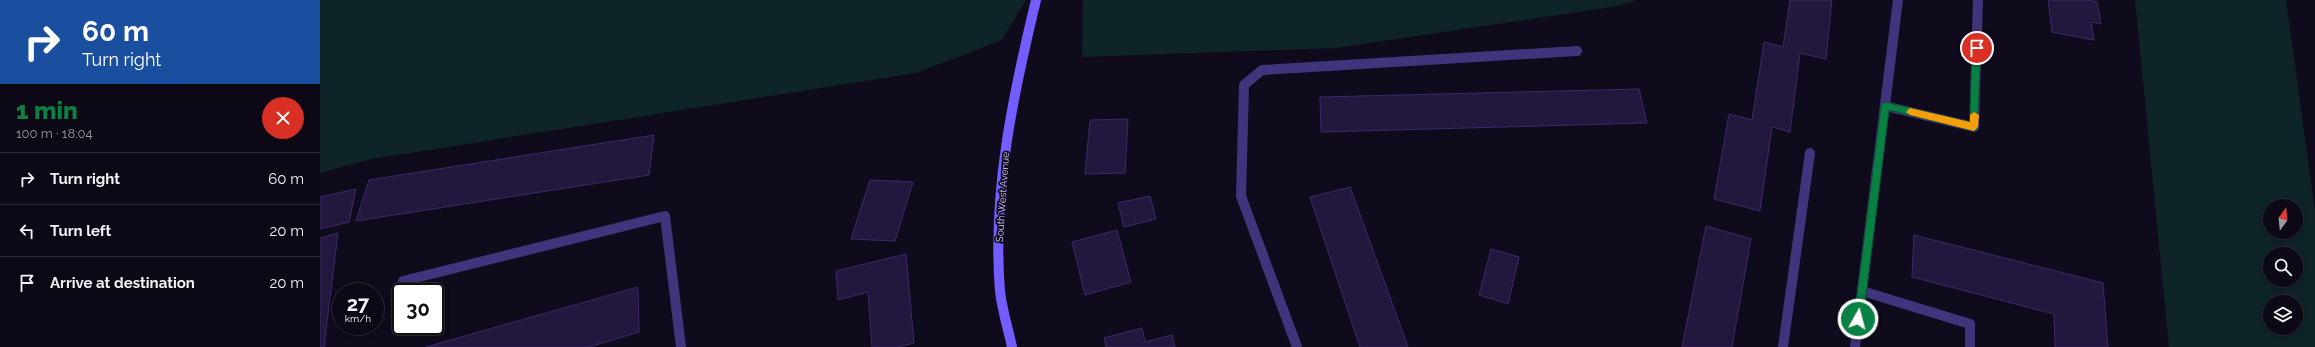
<!DOCTYPE html>
<html lang="en">
<head>
<meta charset="utf-8">
<style>
	:root { --surface:#0c0815; --page:#1a1622; --text:#f1f3f6; --muted:#9a9aa0; --line:#2c2934; --accent:#0b8043 }
	body { margin:0; font-family:Raleway,sans-serif; background:var(--page); color:var(--text); height:100vh; display:flex; flex-direction:column; font-size:15px; white-space:nowrap }
	* { box-sizing:border-box; margin:0 }
	p { font-size:13px; color:var(--muted) }
	.icon { flex:none; width:22px; height:22px; fill:none; stroke:currentColor; stroke-width:2; stroke-linecap:round; stroke-linejoin:round }
	.map { position:relative; flex:1; overflow:hidden }
	.details { display:flex; flex-direction:column; background:var(--surface); width:320px }
	.details>* { flex:none }
	.banner { background:#1a4fa0; color:#fff; overflow:hidden }
	.needle { width:26px; rotate:15deg }
	.controls { position:absolute; left:1943px; top:199px; display:grid; gap:8px }
	.controls a { display:grid; place-items:center; width:40px; height:40px; border-radius:50%; background:var(--surface); box-shadow:0 2px 6px #0003,0 0 0 1px var(--line); font-size:20px }
	.speed { position:absolute; left:12px; top:283px; display:flex; gap:8px; font-size:20px; font-weight:700; text-align:center }
	.speed>* { display:grid; place-content:center; width:52px; height:52px; border-radius:50%; background:var(--surface); box-shadow:0 2px 6px #0003,0 0 0 1px var(--line); line-height:1 }
	.speed small { font-size:10px; font-weight:400 }
	.speed .limit { border:2px solid #111; border-radius:6px; background:#fff; color:#111 }
	.pin { position:absolute; display:grid; place-items:center; width:34px; height:34px; color:#fff; margin:-17px; border:2px solid #fff; border-radius:50%; box-shadow:0 1px 4px #0007 }
	.me { position:absolute; width:44px; margin:-22px; rotate:7deg; stroke-linejoin:round; filter:drop-shadow(0 0 3px #0008) }
	.turn { display:flex; align-items:center; gap:14px; height:84px; padding:0 16px; font-size:18px }
	.turn .icon { width:52px; height:52px; stroke-width:2.5 }
	.turn b { display:block; font-size:28px; line-height:34px }
	.round { display:grid; place-items:center; flex:none; width:42px; height:42px; border-radius:21px; background:var(--page) }
	.summary { display:flex; align-items:center; justify-content:space-between; height:68px; padding:0 16px }
	h1 { font-size:24px; font-weight:800; line-height:30px; color:var(--accent) }
	ul { padding:0; list-style:none }
	li { display:flex; align-items:center; gap:12px; height:52px; padding:0 16px; border-top:1px solid var(--line) }
	li div { flex:1 }
	li b { display:block; font-size:15px }
	li em { font-style:normal }
	main { display:flex; flex:1; min-height:0 }
	.map>svg:first-child { display:block }
	.green { fill:#0e2426; fill-rule:evenodd }
	.building { fill:#23173d; stroke:#3d286a }
	.lines { fill:none; stroke-linecap:round; stroke-linejoin:round }
	.lane { stroke:#40357c; stroke-width:10 }
	.street { stroke:#40357c; stroke-width:10 }
	.secondary { stroke:#745dff; stroke-width:10 }
	.route { fill:#0b8043; stroke:#07532c }
	.slow { fill:#f59e0b }
	.labels { text-anchor:middle; stroke-width:3.5; stroke-linejoin:round; paint-order:stroke }
	.street-label { font-size:10px; fill:#d3c6ff; stroke:#100b1c }
</style>
</head>
<body>
<main>
<section class="details">
<div class="banner">
<div class="turn"><svg class="icon" aria-label="right" viewBox="0 0 24 24"><path d="M7 20v-9h11M14 6l5 5-5 5"/></svg><div><b>60 m</b>Turn right</div></div>
</div>
<div class="summary"><div><h1>1 min</h1><p>100 m · 18:04</p></div><a class="round" style="background:#d93025;color:#fff"><svg class="icon" aria-label="close" viewBox="0 0 24 24"><path d="M6 6l12 12M18 6L6 18"/></svg></a></div>
<ul>
<li><svg class="icon" aria-label="right" viewBox="0 0 24 24"><path d="M7 20v-9h11M14 6l5 5-5 5"/></svg><div><b>Turn right</b></div><em>60 m</em></li>
<li><svg class="icon" aria-label="left" viewBox="0 0 24 24"><path d="M17 20v-9H6M10 6l-5 5 5 5"/></svg><div><b>Turn left</b></div><em>20 m</em></li>
<li><svg class="icon" aria-label="arrive" viewBox="0 0 24 24"><path d="M6 21V4h12l-3 4 3 4H6"/></svg><div><b>Arrive at destination</b></div><em>20 m</em></li>
</ul>
</section>
<div class="map">
<svg width="1995" height="347" viewBox="0 0 1995 347">
	<rect width="100%" height="100%" fill="#100b1c"/>
	<g class="green">
		<polygon points="0,0 706,0 682,40 596,73 52,159 0,173"/>
		<polygon points="763,0 1317,0 1298,6 1016,48 762,57"/>
		<path d="M1815,0H1966L1995,211V347H1849ZM1950,206H1976V232H1950ZM1950,254H1976V280H1950ZM1950,302H1976V328H1950Z"/>
	</g>
	<g class="building">
		<polygon points="1470,0 1512,0 1506,59 1480,53 1470,132 1452,127 1440,211 1394,199 1409,114 1432,120 1444,42 1463,47"/>
		<polygon points="1728,0 1769,0 1777,2 1781,24 1771,22 1774,40 1732,32"/>
		<polygon points="1319,89 1327,123 1001,132 1000,97"/>
		<polygon points="808,119 805,173 765,174 770,120"/>
		<polygon points="334,135 329,175 36,221 49,180"/>
		<polygon points="550,180 593,182 575,241 531,239"/>
		<polygon points="1030,187 1088,347 1040,347 990,197"/>
		<polygon points="36,189 29,222 0,229 0,197"/>
		<polygon points="830,196 836,219 804,227 798,203"/>
		<polygon points="1386,226 1431,239 1412,347 1362,347"/>
		<polygon points="797,230 811,282 765,295 752,242"/>
		<polygon points="18,233 4,347 0,347 0,238"/>
		<polygon points="1594,235 1783,283 1788,347 1735,347 1734,314 1592,277"/>
		<polygon points="1171,249 1199,257 1188,304 1159,295"/>
		<polygon points="586,254 594,343 578,347 552,347 548,292 518,300 516,271"/>
		<polygon points="318,287 319,332 269,347 106,347"/>
		<polygon points="822,328 825,342 852,335 855,347 786,347 784,338"/>
	</g>
	<g class="lines">
		<g class="lane">
			<polyline points="1565,106 1654,127 1658,0"/>
			<polyline points="83,281 345,216 361,347"/>
			<polyline points="1542,291 1650,324 1650,347"/>
			<polyline points="977,347 921,196 924,85 942,70 1257,51"/>
			<polyline points="1463,347 1490,153"/>
		</g>
		<polyline class="street" points="1535,347 1578,0"/>
		<path class="secondary" d="M692,347C688,328 682,310 680,291C672,193 693,95 716,0"/>
	</g>
	<polygon class="route" points="1657,44 1661,48 1657,130 1654,131 1569,110 1543,319 1538,324 1535,322 1534,319 1561,106 1565,102 1650,122 1652,48"/>
	<polygon class="slow" points="1590,108 1650,122 1650,115 1654,112 1659,115 1658,127 1654,131 1590,115 1586,112"/>
	<g class="labels">
		<g class="street-label">
			<text transform="translate(682 197) rotate(-86)" y="4">South West Avenue</text>
		</g>
	</g>
</svg>
<div class="controls">
<a><svg class="needle" viewBox="-14 -14 28 28"><path d="M0-13l5 13h-10z" fill="#e53935"/><path d="M0 13l5-13h-10z" fill="#9a9aa0"/></svg></a>
<a><svg class="icon" aria-label="search" viewBox="0 0 24 24"><circle cx="10" cy="10" r="6"/><path d="M15 15l6 6"/></svg></a>
<a><svg class="icon" aria-label="layers" viewBox="0 0 24 24"><path d="M12 4l9 5-9 5-9-5zM3 14l9 5 9-5"/></svg></a>
</div>
<div class="speed"><div>27<small>km/h</small></div><div class="limit">30</div></div>
<div class="pin" style="left:1657px;top:48px;background:#d93025"><svg class="icon" aria-label="arrive" viewBox="0 0 24 24"><path d="M6 21V4h12l-3 4 3 4H6"/></svg></div>
<svg class="me" style="left:1538px;top:319px" viewBox="-20 -20 40 40"><circle r="17" fill="#0b8043" stroke="#fff" stroke-width="3"/><path d="M0-11L8 9 0 5-8 9z" fill="#fff"/></svg>
</div>
</main>
</body>
</html>
